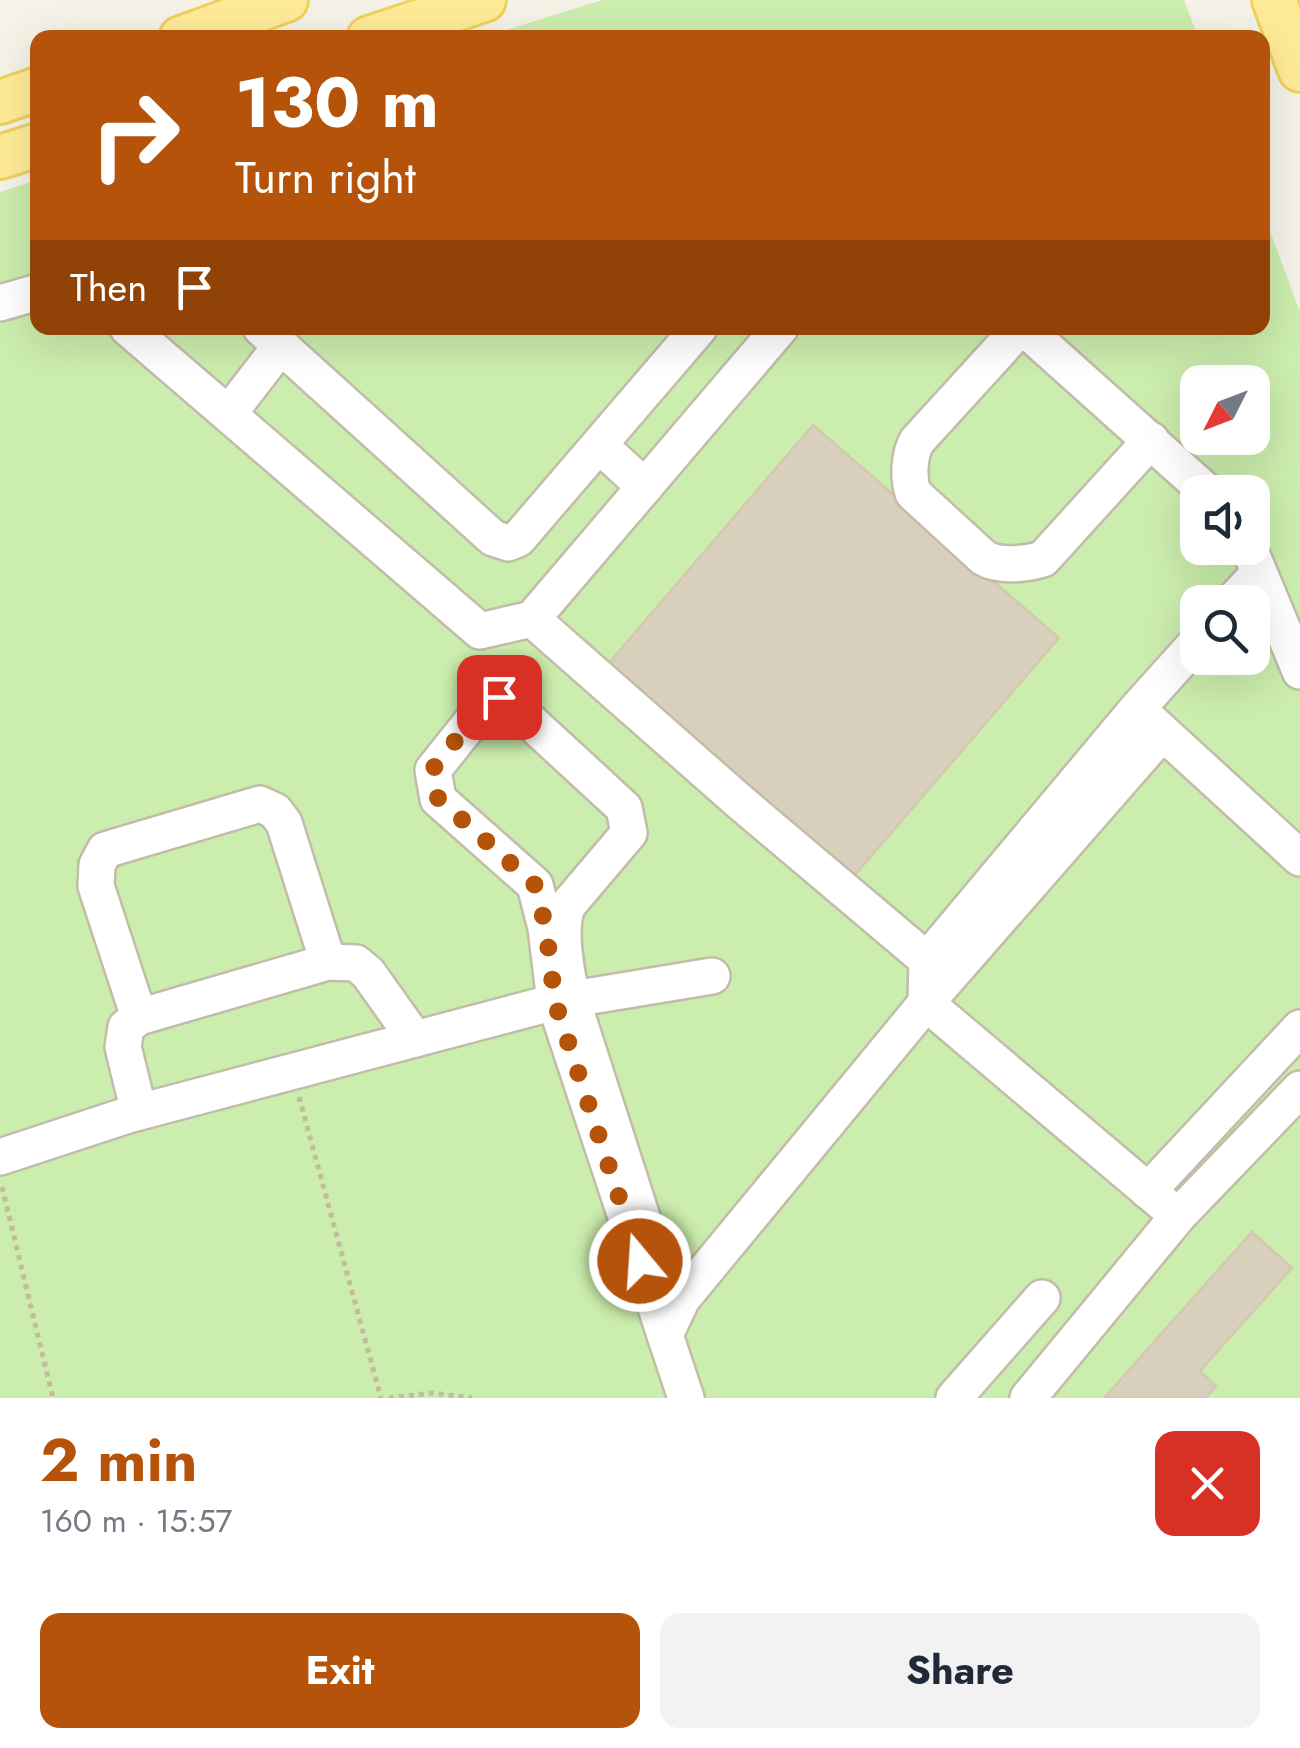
<!DOCTYPE html>
<html lang="en">
<head>
<meta charset="utf-8">
<style>
	:root { --surface:#fff; --page:#f2f2f3; --text:#1f2937; --muted:#747a83; --accent:#b45309 }
	body { margin:0; font-family:Jost,sans-serif; background:var(--page); color:var(--text); height:100vh; display:flex; flex-direction:column; font-size:38px; white-space:nowrap }
	* { box-sizing:border-box; margin:0 }
	p { font-size:32px; color:var(--muted) }
	.icon { flex:none; width:55px; height:55px; fill:none; stroke:currentColor; stroke-width:2; stroke-linecap:round; stroke-linejoin:round }
	.map { position:relative; height:1398px; overflow:hidden }
	.sheet { display:flex; flex-direction:column; background:var(--surface); flex:1 }
	.sheet>* { flex:none }
	.guide { position:absolute; left:30px; top:30px; width:1240px; height:305px; border-radius:20px; box-shadow:0 10px 40px #0002; background:#b45309; color:#fff; overflow:hidden }
	.needle { width:65px; rotate:228deg }
	.tools { position:absolute; left:1180px; top:365px; display:grid; gap:20px }
	.tools a { display:grid; place-items:center; width:90px; height:90px; border-radius:20px; background:var(--surface); box-shadow:0 10px 40px #0002; font-size:50px }
	.pin { position:absolute; display:grid; place-items:center; width:85px; height:85px; color:#fff; margin:-42px; border-radius:20px; box-shadow:0 5px 15px #0006 }
	.me { position:absolute; width:110px; margin:-55px; rotate:342deg; stroke-linejoin:round; filter:drop-shadow(0 0 8px #0008) }
	.turn { display:flex; align-items:center; gap:35px; height:210px; padding:0 40px; font-size:45px }
	.turn .icon { width:130px; height:130px; stroke-width:2.5 }
	.turn b { display:block; font-size:70px; line-height:85px }
	.then { display:flex; align-items:center; height:95px; padding:0 40px; background:#0003; gap:20px; font-size:38px }
	.round { display:grid; place-items:center; flex:none; width:105px; height:105px; border-radius:20px; background:var(--page) }
	.overview { display:flex; align-items:center; justify-content:space-between; height:170px; padding:0 40px }
	h1 { font-size:60px; font-weight:700; line-height:75px; color:var(--accent) }
	.button { display:flex; gap:20px; margin-top:auto; padding:20px 40px }
	.button a { flex:1; height:115px; border-radius:20px; background:var(--accent); color:#fff; font-size:40px; font-weight:700; line-height:115px; text-align:center }
	.button a+a { background:var(--page); color:var(--text) }
	.map>svg:first-child { display:block }
	.green { fill:#cbedad; fill-rule:evenodd }
	.building { fill:#d8d0bc; stroke:#d4c9af; stroke-width:2.5 }
	.lines { fill:none; stroke-linecap:round; stroke-linejoin:round }
	.minor-casing { stroke:#c2bca9; stroke-width:40 }
	.major-casing { stroke:#efd15c; stroke-width:48 }
	.path { stroke:#c5ba99; stroke-width:5; stroke-dasharray:5 5; stroke-linecap:butt }
	.minor { stroke:#fff; stroke-width:35 }
	.major { stroke:#ffeb97; stroke-width:42 }
	.route { stroke:#b45309; stroke-width:18; stroke-dasharray:0 32.4 }
</style>
</head>
<body>
<div class="map">
<svg width="1300" height="1398" viewBox="0 0 1300 1398">
	<rect width="100%" height="100%" fill="#f5f3e8"/>
	<g class="green">
		<polygon points="602,0 1184,0 1198,37 484,37"/>
		<path d="M37,180L38,328H1262L1263,212L1300,312V1398H0V192ZM1198,382H1252V438H1198ZM1198,492H1252V548H1198ZM1198,602H1252V658H1198Z"/>
	</g>
	<g class="building">
		<polygon points="813,425 1059,638 848,883 602,671"/>
		<polygon points="1252,1232 1292,1268 1200,1371 1216,1386 1206,1398 1104,1398"/>
	</g>
	<g class="lines">
		<defs>
			<g id="minor">
				<polyline points="0,303 38,292"/>
				<polyline points="128,328 480,631 532,619 780,328"/>
				<polyline points="261,328 493,538 508,543 518,539 699,328"/>
				<path d="M1020,328L917,441C909,454 908,478 913,493L984,558C1000,567 1026,564 1043,559L1151,440"/>
				<polyline points="1024,328 1207,492"/>
				<polyline points="229,413 280,347"/>
				<polyline points="599,445 645,487"/>
				<polyline points="1249,548 1300,671"/>
				<polyline points="1232,602 1258,574"/>
				<polyline points="532,619 740,802 927,960 926,1003 1178,1216"/>
				<polyline points="1146,717 1300,858"/>
				<polyline points="927,960 1137,709 1198,641"/>
				<polyline points="139,1017 96,886 97,865 105,850 260,804 275,811 284,823 328,962"/>
				<polyline points="139,1112 123,1047 126,1027 139,1017 328,962 356,963 368,973 415,1039"/>
				<polyline points="0,1157 128,1115 555,1002 712,976"/>
				<polyline points="1148,1191 1300,1028"/>
				<path d="M665,1335L555,1002L546,928L535,885L438,799L433,770L489,700L499,697L509,702L624,808L629,833L568,905C557,928 567,975 572,1000L660,1273L668,1288L682,1299"/>
				<polyline points="686,1398 665,1335 682,1299 926,1003 1162,733"/>
				<polyline points="954,1398 1042,1298"/>
				<polyline points="1028,1398 1178,1216 1300,1089"/>
			</g>
			<g id="major">
				<polyline points="1274,0 1300,70"/>
				<polyline points="181,38 286,0"/>
				<polyline points="369,38 484,0"/>
				<polyline points="0,102 38,89"/>
				<polyline points="0,157 38,145"/>
			</g>
		</defs>
		<use href="#minor" class="minor-casing"/>
		<use href="#major" class="major-casing"/>
		<g class="path">
			<polyline points="299,1097 381,1398"/>
			<polyline points="2,1187 53,1398"/>
			<polyline points="389,1398 432,1393 472,1398"/>
		</g>
		<use href="#minor" class="minor"/>
		<use href="#major" class="major"/>
	</g>
	<g class="lines">
		<polyline class="route" points="499,697 488,700 432,770 438,798 535,885 546,928 555,1002 640,1261"/>
	</g>
</svg>
<div class="tools">
<a><svg class="needle" viewBox="-14 -14 28 28"><path d="M0-13l5 13h-10z" fill="#e53935"/><path d="M0 13l5-13h-10z" fill="#747a83"/></svg></a>
<a><svg class="icon" aria-label="sound" viewBox="0 0 24 24"><path d="M4 9h4l5-4v14l-5-4H4zM17 9q2 3 0 6"/></svg></a>
<a><svg class="icon" aria-label="search" viewBox="0 0 24 24"><circle cx="10" cy="10" r="6"/><path d="M15 15l6 6"/></svg></a>
</div>
<div class="pin" style="left:499px;top:697px;background:#d93025"><svg class="icon" aria-label="arrive" viewBox="0 0 24 24"><path d="M6 21V4h12l-3 4 3 4H6"/></svg></div>
<svg class="me" style="left:640px;top:1261px" viewBox="-20 -20 40 40"><circle r="17" fill="#b45309" stroke="#fff" stroke-width="3"/><path d="M0-11L8 9 0 5-8 9z" fill="#fff"/></svg>
<div class="guide">
<div class="turn"><svg class="icon" aria-label="right" viewBox="0 0 24 24"><path d="M7 20v-9h11M14 6l5 5-5 5"/></svg><div><b>130 m</b>Turn right</div></div>
<div class="then">Then<svg class="icon" aria-label="arrive" viewBox="0 0 24 24"><path d="M6 21V4h12l-3 4 3 4H6"/></svg></div>
</div>
</div>
<section class="sheet">
<div class="overview"><div><h1>2 min</h1><p>160 m · 15:57</p></div><a class="round" style="background:#d93025;color:#fff"><svg class="icon" aria-label="close" viewBox="0 0 24 24"><path d="M6 6l12 12M18 6L6 18"/></svg></a></div>
<div class="button"><a>Exit</a><a>Share</a></div>
</section>
</body>
</html>
